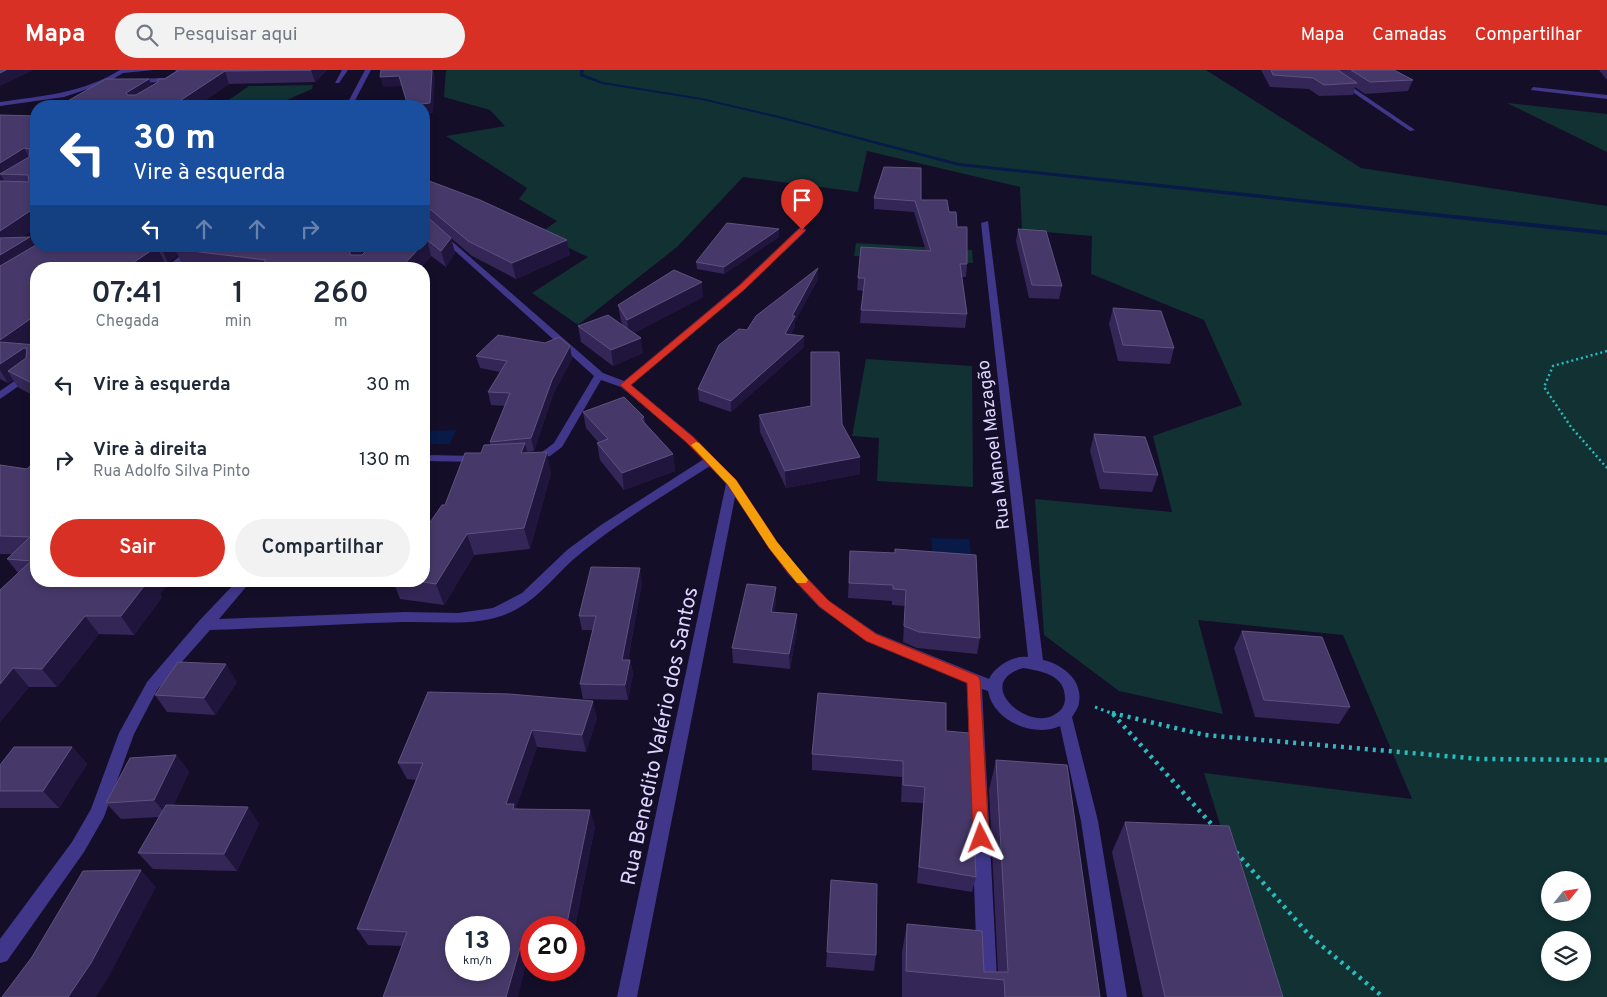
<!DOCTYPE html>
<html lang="pt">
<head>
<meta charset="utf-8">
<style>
	:root { --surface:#fff; --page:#f2f2f3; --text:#1f2937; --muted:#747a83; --accent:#d93025 }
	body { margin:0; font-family:Overpass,sans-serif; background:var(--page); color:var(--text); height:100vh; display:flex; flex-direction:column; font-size:19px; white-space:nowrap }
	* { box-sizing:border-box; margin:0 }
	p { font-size:16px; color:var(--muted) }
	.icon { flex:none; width:28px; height:28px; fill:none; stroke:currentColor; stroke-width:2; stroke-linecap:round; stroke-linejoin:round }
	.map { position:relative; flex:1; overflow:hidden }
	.sheet { position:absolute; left:30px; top:192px; width:400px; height:325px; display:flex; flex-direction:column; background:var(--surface); border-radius:20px; box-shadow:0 2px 8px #0003 }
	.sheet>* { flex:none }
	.top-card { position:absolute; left:30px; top:30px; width:400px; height:152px; border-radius:20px; box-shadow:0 2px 8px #0003; background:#1a4fa0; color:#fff; overflow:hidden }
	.needle { width:32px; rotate:60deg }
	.buttons { position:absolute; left:1541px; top:801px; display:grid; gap:10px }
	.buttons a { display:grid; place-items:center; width:50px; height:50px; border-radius:50%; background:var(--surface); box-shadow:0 2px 8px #0003; font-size:25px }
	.speed { position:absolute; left:445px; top:846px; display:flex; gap:10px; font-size:25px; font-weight:700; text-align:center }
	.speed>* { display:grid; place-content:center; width:65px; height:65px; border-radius:50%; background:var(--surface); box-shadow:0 2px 8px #0003; line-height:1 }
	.speed small { font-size:12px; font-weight:400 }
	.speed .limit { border:8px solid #d22; background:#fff; color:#111 }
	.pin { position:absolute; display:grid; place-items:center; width:42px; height:42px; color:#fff; margin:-51px -21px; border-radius:50% 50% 50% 0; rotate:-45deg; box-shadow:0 0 5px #0007 }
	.pin .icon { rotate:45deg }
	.me { position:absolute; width:55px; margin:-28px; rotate:357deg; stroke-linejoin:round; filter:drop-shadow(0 0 4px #0008) }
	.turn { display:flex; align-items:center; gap:18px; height:105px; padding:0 20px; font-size:22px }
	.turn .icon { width:65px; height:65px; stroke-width:2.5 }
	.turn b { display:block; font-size:35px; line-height:42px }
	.lanes { display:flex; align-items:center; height:48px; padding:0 20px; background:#0003; justify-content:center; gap:25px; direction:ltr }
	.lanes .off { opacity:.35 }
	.eta { display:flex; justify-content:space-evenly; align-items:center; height:85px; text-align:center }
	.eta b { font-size:30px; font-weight:600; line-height:35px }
	.button { display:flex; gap:10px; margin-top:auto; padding:10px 20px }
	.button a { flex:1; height:58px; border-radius:30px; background:var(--accent); color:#fff; font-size:20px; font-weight:600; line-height:58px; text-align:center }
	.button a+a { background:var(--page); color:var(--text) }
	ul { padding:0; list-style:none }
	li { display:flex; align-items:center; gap:15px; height:75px; padding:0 20px }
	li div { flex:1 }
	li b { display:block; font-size:19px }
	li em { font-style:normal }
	header { display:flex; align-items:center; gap:30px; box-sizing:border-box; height:70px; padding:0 25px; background:var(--accent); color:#fff }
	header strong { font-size:24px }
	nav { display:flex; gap:28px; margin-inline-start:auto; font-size:18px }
	.search { width:350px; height:45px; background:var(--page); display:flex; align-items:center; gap:12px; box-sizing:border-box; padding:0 18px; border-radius:28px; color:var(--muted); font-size:19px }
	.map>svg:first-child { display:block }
	.green { fill:#113133; fill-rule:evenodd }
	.water { fill:#071a48 }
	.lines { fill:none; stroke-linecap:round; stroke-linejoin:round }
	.stream { fill:#071a48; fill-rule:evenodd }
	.path-far2 { stroke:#29bdc0; stroke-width:2.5; stroke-dasharray:2 3; stroke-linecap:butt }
	.path-far1 { stroke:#29bdc0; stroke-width:3; stroke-dasharray:2.5 4; stroke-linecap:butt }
	.path { stroke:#29bdc0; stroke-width:4.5; stroke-dasharray:3 5; stroke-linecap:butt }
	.minor { fill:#40378a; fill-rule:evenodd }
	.wall { fill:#342657 }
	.shaded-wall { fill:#20153c }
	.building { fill:#463969; stroke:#5e5280; fill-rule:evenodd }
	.route { fill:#d93025; stroke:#8d1f18 }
	.slow { fill:#f59e0b }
	.labels { text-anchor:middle; stroke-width:4; stroke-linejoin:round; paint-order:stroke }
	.street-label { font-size:18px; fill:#ded6ff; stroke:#150e28 }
	.near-street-label { font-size:21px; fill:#ded6ff; stroke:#150e28 }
</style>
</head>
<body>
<header>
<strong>Mapa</strong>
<div class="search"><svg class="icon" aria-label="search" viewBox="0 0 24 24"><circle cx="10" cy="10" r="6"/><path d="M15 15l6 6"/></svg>Pesquisar aqui</div>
<nav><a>Mapa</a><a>Camadas</a><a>Compartilhar</a></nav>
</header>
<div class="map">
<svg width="1607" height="927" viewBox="0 0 1607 927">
	<rect width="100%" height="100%" fill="#150e28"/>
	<g class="green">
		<path d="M446,0H1206L1361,98L1607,136V927H1274L1204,703L1412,729L1343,565L1198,550L1223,644L1119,621L1044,565L1035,429L1172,442L1153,366L1242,335L1204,250L1091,204L1092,166L1022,160L1020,117L867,81L858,122L743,107L677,177L578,255L532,223L588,187L539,164L557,151L519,129L527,118L446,66L505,56L490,40L444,27ZM1550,810H1582V842H1550ZM1550,870H1582V902H1550Z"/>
		<polygon points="313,15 312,19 273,36 220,36 249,16"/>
		<polygon points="1507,33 1607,44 1607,82"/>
		<polygon points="856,173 972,180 973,193 854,186"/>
		<polygon points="866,289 972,296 973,417 877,411 879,368 852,366"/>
	</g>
	<g class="water">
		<polygon points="456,360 450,374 424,374 424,366 426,361"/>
		<polygon points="931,468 969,469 972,488 933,487"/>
	</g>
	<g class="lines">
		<polygon class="stream" points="580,0 584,0 583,4 603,12 702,28 779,46 959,93 1607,161 1607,165 959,96 778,48 702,30 602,14 580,6"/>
		<polyline class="path-far2" points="1607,281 1553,296 1544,317 1571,357 1607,398"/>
		<polyline class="path-far1" points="1095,637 1116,645"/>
		<g class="path">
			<polyline points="1112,643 1205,665 1480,689 1607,690"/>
			<polyline points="1113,644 1214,757"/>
			<polyline points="1236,782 1310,866 1383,927"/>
		</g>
		<g class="minor">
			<path d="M120,0H154L123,3L108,12L64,27L0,36V32C42,26 83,23 120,0Z"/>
			<polygon points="175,0 181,0 182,2 166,12 134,13 131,11 134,9 165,8 176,1"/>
			<polygon points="342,0 348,0 339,13 335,13"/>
			<polygon points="365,0 371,0 352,36 346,36"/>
			<polygon points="1320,0 1327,0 1415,60 1410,61"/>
			<polygon points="1533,17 1607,25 1607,29 1531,20"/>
			<path d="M424,147L603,303L624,311L739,215L799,158H805V162L745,219L631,315L694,367L736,410L777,472L798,498L829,531L876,563L989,609C995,596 1013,585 1028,587L981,153L988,151L1043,590C1062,594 1083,610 1079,632C1079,637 1075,642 1072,647L1098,751L1127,927H1107L1081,751L1060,656C1034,668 993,651 988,621L982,619L998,927H978L967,613L866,571L819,537L788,504L769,478L735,427L637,927H617L726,414L710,396C666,424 622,450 581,483C558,501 542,526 515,540C480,558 441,551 403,552C339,554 274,558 210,560L157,620L134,664L104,747L84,782L7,891L0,893V869L72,772L91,739L119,663L147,612L199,551L237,511H251L219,549L405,542L458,543L493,538L522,523L567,480L601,455L704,389L686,371L621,317L601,310L562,377L550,386L530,391L526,390L524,388L526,386L542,382L554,373L594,306L424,153ZM1023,598C1042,601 1065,605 1065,628C1065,637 1060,642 1052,646C1024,659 974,612 1023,598Z"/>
			<polygon points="192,176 202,176 174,199 164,199"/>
			<polygon points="36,296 36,304 0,329 0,321"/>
			<polygon points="424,385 481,386 487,389 481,392 424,391"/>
		</g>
	</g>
	<g class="wall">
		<polygon points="179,0 327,0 315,12 229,14 197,36 59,36 149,9 152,16 165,9"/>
		<polygon points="1261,0 1394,0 1413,10 1408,21 1365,24 1355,17 1353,25 1319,26 1309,19 1270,17"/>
		<polygon points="1599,0 1607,0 1607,10"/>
		<polygon points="0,45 36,46 36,158 22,167 35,176 424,176 424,109 567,170 570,185 516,209 472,186 451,168 455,183 446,197 431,186 419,199 216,199 182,195 178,185 168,193 165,193 156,199 36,199 36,269 29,274 36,275 36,327 19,318 13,310 8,313 0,309"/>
		<polygon points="874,128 921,130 949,142 957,157 967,194 966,207 962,207 967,244 965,258 860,253 861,240 863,221 857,220 858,208 926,181 914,142 874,139"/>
		<polygon points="779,159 779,167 724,204 697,199 696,192"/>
		<polygon points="1018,159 1062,216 1059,229 1029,228 1016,171"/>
		<polygon points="818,198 818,209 795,251 795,257 791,264 804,266 804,277 731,342 699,331 698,319 747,260"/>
		<polygon points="703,227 634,263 643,283 613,296 581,272 578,256 623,255 621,251 618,235"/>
		<polygon points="1113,238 1174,278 1170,294 1118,291 1109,254"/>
		<polygon points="570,276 572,289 554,322 534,381 527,382 551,403 530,479 474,485 444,535 400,529 393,511 424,511 445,435 481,383 491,375 490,372 505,336 491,335 488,322 500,302 480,298 476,286"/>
		<polygon points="583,342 644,347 645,353 673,384 675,401 624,420 600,390 597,373 599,373 586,358"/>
		<polygon points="759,345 842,354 860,404 786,418 760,362"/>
		<polygon points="1094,364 1158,405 1152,422 1100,419 1090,381"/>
		<polygon points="0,395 27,399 36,511 170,511 160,524 162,527 134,565 99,564 57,617 29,617 0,652 0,520 18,503 7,489 12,484 0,484"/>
		<polygon points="850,481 980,568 977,584 917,578 903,572 905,536 892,535 892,531 848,528"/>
		<polygon points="642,512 628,590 630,590 633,604 628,630 583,629 580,614 593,560 582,560 579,546"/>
		<polygon points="776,532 774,542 797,544 797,560 790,599 733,593 732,578"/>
		<polygon points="1242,561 1350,637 1339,654 1255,647 1234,578"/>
		<polygon points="237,612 215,645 167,642 155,625"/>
		<polygon points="428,622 597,648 586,682 537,677 516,738 595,756 574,861 574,858 531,858 531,879 368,875 357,859 416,710 407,709 398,693"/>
		<polygon points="946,661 976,807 972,822 917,813 923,733 901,732 902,707 812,700 812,684"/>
		<polygon points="72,677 87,694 59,738 0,738 0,695"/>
		<polygon points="176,685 189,702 173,736 248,737 259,754 237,801 153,799 138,783 159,747 121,749 106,733"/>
		<polygon points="996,690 1100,927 902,927 902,882 907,854 984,902 998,902 989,720"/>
		<polygon points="1125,752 1283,927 1143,927 1112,782"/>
		<polygon points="827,882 876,885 874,901 826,897"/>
	</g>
	<g class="shaded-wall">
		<polygon points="6,0 34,0 0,16 0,3"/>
		<polygon points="311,0 327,0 315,12"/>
		<polygon points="432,0 433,0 435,7 433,43 424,44 424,36 420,36 421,34"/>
		<polygon points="225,1 229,14 197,36 172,36"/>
		<polygon points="399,6 402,16 383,17 380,7"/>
		<polygon points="149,9 154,22 132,36 126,23"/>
		<polygon points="24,78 32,92 0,104 4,110 0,113 0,93"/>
		<polygon points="36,137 36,158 0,183 0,161"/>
		<polygon points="779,159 779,167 724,204 724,197"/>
		<polygon points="30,167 39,183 0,207 0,185"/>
		<polygon points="451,168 455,183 446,197 441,181"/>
		<polygon points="427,170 431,186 419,199 400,199 421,176 424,176 424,173"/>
		<polygon points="567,170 570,185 516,209 512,193"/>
		<polygon points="162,176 189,176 175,179 178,185 168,193 161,177"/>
		<polygon points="356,176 377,176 356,199 350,185 350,182"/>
		<polygon points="157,177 165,193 156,199 134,199 131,194"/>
		<polygon points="112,193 115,199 103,199"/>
		<polygon points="818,198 818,209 795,251 795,257 785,275 785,264 792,246"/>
		<polygon points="702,212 703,227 629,266 627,250"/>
		<polygon points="36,245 36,269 14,284 24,278 35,294 8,301 13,310 8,313 0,300 0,270"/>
		<polygon points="804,266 804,277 731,342 731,331"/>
		<polygon points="641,268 643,283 613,296 611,280"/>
		<polygon points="570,276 572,289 554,322 534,381 531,368 552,310"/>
		<polygon points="525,373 530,393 521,383"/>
		<polygon points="547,382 551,403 530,479 524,458"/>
		<polygon points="673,384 675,401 624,420 622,403"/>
		<polygon points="860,387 860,404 786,418 785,401"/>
		<polygon points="467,464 474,485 444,535 436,514"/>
		<polygon points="640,498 642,512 625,604 622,590"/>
		<polygon points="148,511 170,511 160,524 162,527 134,565 121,546"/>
		<polygon points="776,517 776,532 771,557 771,542"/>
		<polygon points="797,544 797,560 790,599 789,584"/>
		<polygon points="85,546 99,564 57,617 42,599"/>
		<polygon points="630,590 633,604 628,630 625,615"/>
		<polygon points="226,594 237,612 215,645 204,628"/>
		<polygon points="13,598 29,617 0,652 0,614"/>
		<polygon points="593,631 597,648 586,682 582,665"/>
		<polygon points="532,660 537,677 516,738 520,750 506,734"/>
		<polygon points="72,677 87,694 59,738 43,721"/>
		<polygon points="176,685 189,702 168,747 154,730"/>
		<polygon points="248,737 259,754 237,801 224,784"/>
		<polygon points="590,740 595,756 574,861 574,858 566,858"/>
		<polygon points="141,800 156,817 108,908 96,927 68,927"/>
		<polygon points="524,864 530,879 518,927 506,927"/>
	</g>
	<g class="building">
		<polygon points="0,0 6,0 0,3"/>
		<polygon points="179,0 311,0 225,1 172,36 59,36 106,9 149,9 126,23 128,25 136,25 158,12 158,9 165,9"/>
		<polygon points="381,0 432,0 430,33 421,34 420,36 408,36 399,6 380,7"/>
		<polygon points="1271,0 1338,0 1357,13 1324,15 1313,8 1273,5"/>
		<polygon points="1351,0 1394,0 1413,10 1370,12"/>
		<polygon points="0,45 36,46 36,137 0,161 0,111 29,112 28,105 0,104 29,87 30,79 24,78 0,93"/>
		<polygon points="884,97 921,98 921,130 947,130 949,142 956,142 957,157 967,157 967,194 960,194 967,244 861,240 865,208 858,208 861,177 931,181 915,131 874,128"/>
		<polygon points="424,109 480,130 567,170 512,193 468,171 424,134"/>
		<polygon points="424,144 451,168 441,181 427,170 424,173"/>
		<polygon points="727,153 779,159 724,197 696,192"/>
		<polygon points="1018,159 1046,161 1062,216 1032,215"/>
		<polygon points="30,167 0,185 0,168"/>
		<polygon points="36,175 36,176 162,176 161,177 157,177 131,194 112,193 103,199 36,199 36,245 0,270 0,196"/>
		<polygon points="178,176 356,176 350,182 350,185 362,185 371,176 421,176 400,199 257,199 266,190 175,179"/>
		<polygon points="818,198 792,246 795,246 785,264 804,266 731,331 698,319 719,275 739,259 747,260 756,246"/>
		<polygon points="674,200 702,212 627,250 618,235"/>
		<polygon points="1113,238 1161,241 1174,278 1123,275"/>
		<polygon points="608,245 641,268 611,280 578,256"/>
		<polygon points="498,265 545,273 559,267 570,276 552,310 531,368 490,372 510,323 488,322 507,291 476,286"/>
		<polygon points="0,272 36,275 36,315 8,301 26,288 27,278 24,278 0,294"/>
		<polygon points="811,282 839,282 842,354 860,387 785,401 759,345 811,336"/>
		<polygon points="624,327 644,347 641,349 673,384 622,403 597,373 608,369 583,342"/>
		<polygon points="1094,364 1145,367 1158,405 1104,402"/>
		<polygon points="525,373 521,383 547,382 524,458 467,464 436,514 417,511 424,511 424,461 442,435 445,435 465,383 481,383 484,375"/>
		<polygon points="36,390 36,511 148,511 121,546 85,546 42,599 13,598 0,614 0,520 31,491 7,489 30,467 0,466 0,395 27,399"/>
		<polygon points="895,479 976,485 980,568 919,562 904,556 906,520 893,519 893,515 849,513 850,481 895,483"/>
		<polygon points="591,497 640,498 622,590 630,590 625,615 580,614 596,546 579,546"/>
		<polygon points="747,514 776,517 771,542 797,544 789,584 732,578"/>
		<polygon points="1242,561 1322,567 1350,637 1264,630"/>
		<polygon points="178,592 226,594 204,628 155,625"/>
		<path d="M428,622L509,624L593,631L582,665L532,660L506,734H514L513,739L590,740L566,858H531V864H524L506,927H383L407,862L357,859L423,693H398ZM456,858H499V900H456Z"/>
		<polygon points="818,623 946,633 946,661 969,663 976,807 919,797 925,717 903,715 903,691 812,684"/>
		<polygon points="14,677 72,677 43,721 0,721 0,695"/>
		<polygon points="176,685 154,730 106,733 130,688"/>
		<polygon points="996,690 1067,695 1100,927 1005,927 1004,910 906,901 907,854 982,861 984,902 1008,902"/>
		<polygon points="166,735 248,737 224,784 138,783"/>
		<polygon points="1125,752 1229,756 1283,927 1165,927"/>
		<polygon points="141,800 91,893 68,927 2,927 32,887 83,801"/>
		<polygon points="831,810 877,814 876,885 827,882"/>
	</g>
	<polygon class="route" points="800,158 806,160 745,219 631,315 693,367 736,410 777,472 797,498 829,531 876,564 978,606 980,610 989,768 986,773 981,775 976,773 973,768 967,613 866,571 820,537 789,504 769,478 728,415 686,372 620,315 739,216"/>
	<polygon class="slow" points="696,372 699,373 736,410 777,472 806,507 808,510 806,513 797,513 769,478 728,415 691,375"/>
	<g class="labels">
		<g class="street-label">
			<text transform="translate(993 375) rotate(-97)" y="6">Rua Manoel Mazagão</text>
		</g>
		<g class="near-street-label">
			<text transform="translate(659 666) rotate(-78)" y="7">Rua Benedito Valério dos Santos</text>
		</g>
	</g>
</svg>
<div class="buttons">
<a><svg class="needle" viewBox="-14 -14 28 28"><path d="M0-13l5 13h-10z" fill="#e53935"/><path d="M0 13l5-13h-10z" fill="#747a83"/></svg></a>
<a><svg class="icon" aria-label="layers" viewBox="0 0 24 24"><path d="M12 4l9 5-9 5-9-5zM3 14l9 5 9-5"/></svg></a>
</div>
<div class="speed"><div>13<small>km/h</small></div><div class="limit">20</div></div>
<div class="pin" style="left:802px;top:160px;background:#d93025"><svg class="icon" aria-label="arrive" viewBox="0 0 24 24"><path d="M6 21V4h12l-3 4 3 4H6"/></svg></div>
<svg class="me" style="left:981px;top:768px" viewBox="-20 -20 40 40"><path d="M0-17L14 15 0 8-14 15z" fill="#d93025" stroke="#fff" stroke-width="4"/></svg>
<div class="top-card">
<div class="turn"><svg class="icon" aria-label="left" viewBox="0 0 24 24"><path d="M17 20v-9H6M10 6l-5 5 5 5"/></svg><div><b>30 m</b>Vire à esquerda</div></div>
<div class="lanes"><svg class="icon" aria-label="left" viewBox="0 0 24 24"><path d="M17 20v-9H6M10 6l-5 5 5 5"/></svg><svg class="icon off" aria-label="ahead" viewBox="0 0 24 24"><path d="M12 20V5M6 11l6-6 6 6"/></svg><svg class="icon off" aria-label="ahead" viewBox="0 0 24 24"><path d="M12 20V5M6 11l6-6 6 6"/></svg><svg class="icon off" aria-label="right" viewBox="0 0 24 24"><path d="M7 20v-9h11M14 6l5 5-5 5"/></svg></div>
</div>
<section class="sheet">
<div class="eta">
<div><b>07:41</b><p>Chegada</p></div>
<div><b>1</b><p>min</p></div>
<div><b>260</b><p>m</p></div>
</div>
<ul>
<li><svg class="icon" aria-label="left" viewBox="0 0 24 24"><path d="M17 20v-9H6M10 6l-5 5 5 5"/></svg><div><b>Vire à esquerda</b></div><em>30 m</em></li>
<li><svg class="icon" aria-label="right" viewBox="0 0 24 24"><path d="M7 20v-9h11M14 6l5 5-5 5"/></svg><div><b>Vire à direita</b><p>Rua Adolfo Silva Pinto</p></div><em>130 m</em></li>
</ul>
<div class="button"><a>Sair</a><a>Compartilhar</a></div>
</section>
</div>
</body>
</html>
